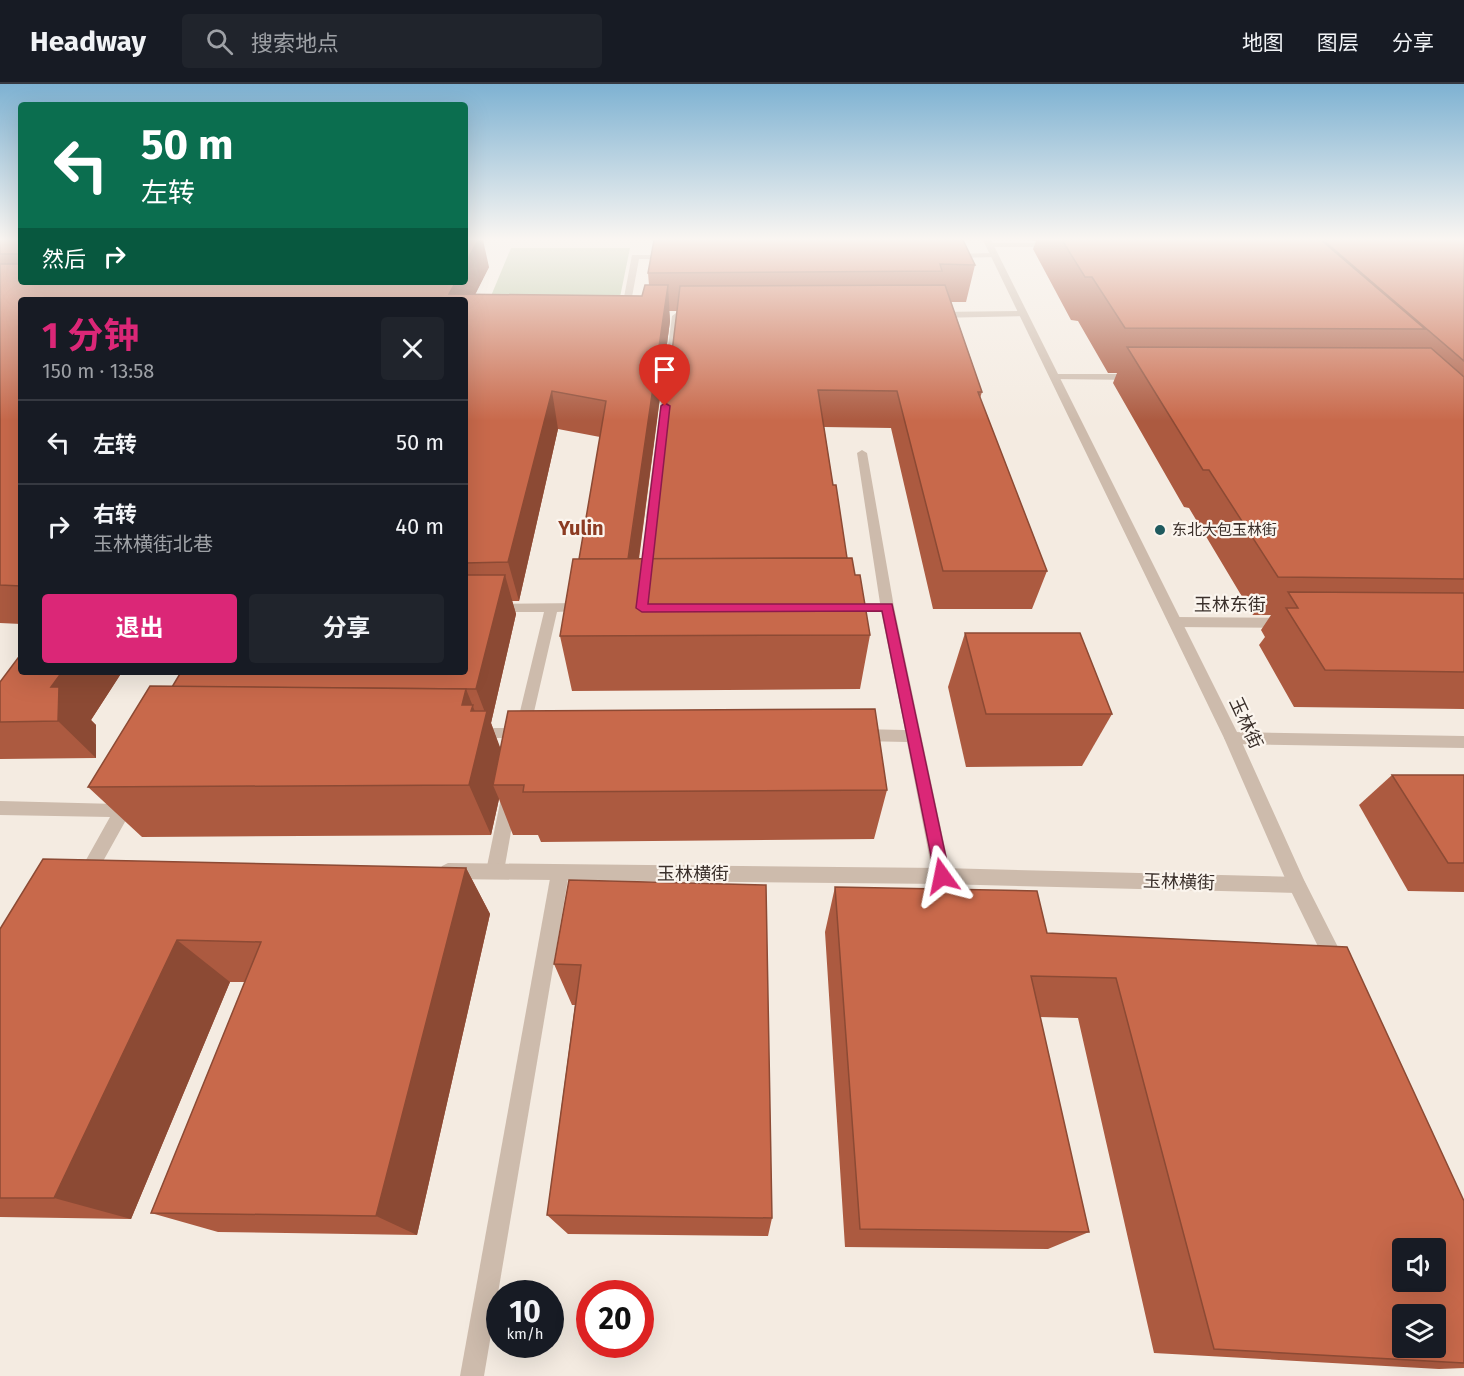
<!DOCTYPE html>
<html lang="zh">
<head>
<meta charset="utf-8">
<style>
	:root { --surface:#171b24; --page:#20242c; --text:#f1f3f6; --muted:#9ea1a6; --line:#363941; --accent:#db2777 }
	body { margin:0; font-family:"Fira Sans","Noto Sans SC",sans-serif; background:var(--page); color:var(--text); height:100vh; display:flex; flex-direction:column; font-size:22px; white-space:nowrap }
	* { box-sizing:border-box; margin:0 }
	p { font-size:20px; color:var(--muted) }
	.icon { flex:none; width:33px; height:33px; fill:none; stroke:currentColor; stroke-width:2; stroke-linecap:round; stroke-linejoin:round }
	.map { position:relative; flex:1; overflow:hidden }
	.drawer { position:absolute; left:18px; top:213px; width:450px; height:378px; display:flex; flex-direction:column; background:var(--surface); border-radius:6px; box-shadow:0 6px 24px #0002 }
	.drawer>* { flex:none }
	.top-card { position:absolute; left:18px; top:18px; width:450px; height:183px; border-radius:6px; box-shadow:0 6px 24px #0002; background:#0b6e4f; color:#fff; overflow:hidden }
	.controls { position:absolute; left:1392px; top:1154px; display:grid; gap:12px }
	.controls a { display:grid; place-items:center; width:54px; height:54px; border-radius:6px; background:var(--surface); box-shadow:0 6px 24px #0002; font-size:30px }
	.speed { position:absolute; left:486px; top:1196px; display:flex; gap:12px; font-size:30px; font-weight:700; text-align:center }
	.speed>* { display:grid; place-content:center; width:78px; height:78px; border-radius:50%; background:var(--surface); box-shadow:0 6px 24px #0002; line-height:1 }
	.speed small { font-size:15px; font-weight:400 }
	.speed .limit { border:9px solid #d22; background:#fff; color:#111 }
	.pin { position:absolute; display:grid; place-items:center; width:51px; height:51px; color:#fff; margin:-62px -26px; border-radius:50% 50% 50% 0; rotate:-45deg; box-shadow:0 0 6px #0007 }
	.pin .icon { rotate:45deg }
	.me { position:absolute; width:66px; margin:-33px; rotate:348deg; stroke-linejoin:round; filter:drop-shadow(0 0 4px #0008) }
	.turn { display:flex; align-items:center; gap:21px; height:126px; padding:0 24px; font-size:27px }
	.turn .icon { width:78px; height:78px; stroke-width:2.5 }
	.turn b { display:block; font-size:42px; line-height:51px }
	.then { display:flex; align-items:center; height:57px; padding:0 24px; background:#0003; gap:12px; font-size:22px }
	.round { display:grid; place-items:center; flex:none; width:63px; height:63px; border-radius:6px; background:var(--page) }
	.head { display:flex; align-items:center; justify-content:space-between; height:102px; padding:0 24px }
	h1 { font-size:36px; font-weight:700; line-height:45px; color:var(--accent) }
	.primary-button { display:flex; gap:12px; margin-top:auto; padding:12px 24px }
	.primary-button a { flex:1; height:69px; border-radius:6px; background:var(--accent); color:#fff; font-size:24px; font-weight:700; line-height:69px; text-align:center }
	.primary-button a+a { background:var(--page); color:var(--text) }
	ul { padding:0; list-style:none }
	li { display:flex; align-items:center; gap:18px; height:84px; padding:0 24px; border-top:2px solid var(--line) }
	li div { flex:1 }
	li b { display:block; font-size:22px }
	li em { font-style:normal }
	header { display:flex; align-items:center; gap:36px; box-sizing:border-box; height:84px; padding:0 30px; background:var(--surface); border-bottom:2px solid var(--line) }
	header strong { font-size:28px }
	nav { display:flex; gap:33px; margin-inline-start:auto; font-size:21px }
	.search { width:420px; height:54px; background:var(--page); display:flex; align-items:center; gap:15px; box-sizing:border-box; padding:0 21px; border-radius:6px; color:var(--muted); font-size:22px }
	.map>svg:first-child { display:block }
	.green { fill:#b8c4a0 }
	.lines { fill:none; stroke-linecap:round; stroke-linejoin:round }
	.service { fill:#cdbbac; fill-rule:evenodd }
	.minor { fill:#cdbbac; fill-rule:evenodd }
	.tertiary { fill:#cdbbac; fill-rule:evenodd }
	.wall { fill:#ac5a40; fill-rule:evenodd }
	.shaded-wall { fill:#8c4a34 }
	.building { fill:#c8694b; stroke:#8c4a34; stroke-width:1.5; fill-rule:evenodd }
	.route { fill:#db2777; stroke:#8e194d; stroke-width:1.5 }
	.poi-dot { fill:#1f5a5e; stroke:#fbf5ee; stroke-width:2 }
	.labels { text-anchor:middle; stroke-width:4.5; stroke-linejoin:round; paint-order:stroke }
	.far-poi-label { font-size:15px; fill:#3b302b; stroke:#fbf5ee; text-anchor:start }
	.street-label { font-size:18px; fill:#3b302b; stroke:#fbf5ee }
	.far-district-label { font-size:20px; font-weight:bold; fill:#8c3b22; stroke:#fbf5ee }
</style>
</head>
<body>
<header>
<strong>Headway</strong>
<div class="search"><svg class="icon" aria-label="search" viewBox="0 0 24 24"><circle cx="10" cy="10" r="6"/><path d="M15 15l6 6"/></svg>搜索地点</div>
<nav><a>地图</a><a>图层</a><a>分享</a></nav>
</header>
<div class="map">
<svg width="1464" height="1292" viewBox="0 0 1464 1292">
	<rect width="100%" height="100%" fill="#f4ebe1"/>
	<polygon class="green" points="511,164 630,164 618,223 486,224"/>
	<g class="lines">
		<g class="service">
			<polygon points="986,159 1055,159 1059,161 1055,163 989,163 985,161"/>
			<polygon points="676,229 680,232 658,434 652,438 646,434 672,232"/>
			<polygon points="1054,290 1135,290 1140,293 1135,296 1051,295 1051,291"/>
			<polygon points="862,366 867,369 894,523 951,792 948,797 942,800 936,797 933,792 907,658 859,657 854,655 851,651 854,647 859,645 905,646 881,527 846,527 839,523 846,519 880,519 857,369"/>
			<polygon points="585,519 590,520 592,523 590,526 557,528 528,654 470,654 467,650 470,646 475,644 516,644 544,528 465,528 465,520"/>
			<polygon points="1232,648 1464,652 1464,664 1232,660 1227,658 1224,654 1227,650"/>
			<polygon points="509,707 515,709 517,714 504,787 501,792 495,795 489,792 486,787 501,714 503,709"/>
			<polygon points="560,781 566,784 569,789 484,1292 460,1292 551,789 554,784"/>
		</g>
		<g class="minor">
			<polygon points="994,169 998,171 997,173 952,174 948,172 952,170"/>
			<polygon points="632,171 670,171 674,173 670,175 639,175 629,229 625,232 621,229"/>
			<polygon points="1023,227 1026,228 1026,232 936,234 932,231 936,228"/>
			<polygon points="1175,533 1287,534 1294,539 1287,544 1175,543 1168,538"/>
			<polygon points="128,709 134,711 136,716 131,727 92,797 86,800 80,797 77,792 110,733 0,731 0,717 117,720 122,711"/>
			<polygon points="448,779 942,784 1297,793 1303,795 1306,801 1303,807 1297,809 942,800 448,795 442,792 439,787 442,782"/>
		</g>
		<polygon class="tertiary" points="983,156 991,156 1240,654 1304,796 1343,873 1345,879 1343,885 1336,888 1329,885 1288,801 1224,654"/>
	</g>
	<g class="wall">
		<path d="M0,156H21V198L489,183L475,210L642,212L649,201L648,189L654,156L975,181L966,218H951L982,308L980,314L1047,487L1032,525H933L891,344L824,343L833,401L847,474L855,491L870,551L860,605L572,607L560,552L579,475L600,353L558,345L519,517H512L516,530L491,639L500,665L887,706L874,755L541,758L538,751H513L499,715L491,751L142,753L88,703L172,603L465,588V216H21V540L0,539ZM669,227H677L647,475H639L670,237Z"/>
		<polygon points="1028,156 1464,156 1464,625 1294,623 1259,561 1265,553 1261,546 1271,531 1253,531 1189,424 1184,423 1113,299 1117,289 1108,289 1078,237 1071,236 1033,165 1036,157"/>
		<polygon points="965,549 1112,630 1082,682 966,683 948,603"/>
		<polygon points="21,588 122,588 91,636 96,641 96,674 0,675 0,598"/>
		<polygon points="1392,691 1464,691 1464,808 1408,807 1359,721"/>
		<polygon points="466,784 490,830 417,1151 218,1148 151,1129 245,898 230,898 131,1135 0,1133 0,845"/>
		<polygon points="569,796 772,1134 768,1152 568,1150 547,1131 575,921 572,921 554,880"/>
		<polygon points="835,803 1047,849 1464,1117 1464,1284 1439,1285 1154,1269 1078,934 1040,933 1089,1148 1048,1165 845,1163 825,848"/>
	</g>
	<g class="shaded-wall">
		<polygon points="478,156 483,156 489,183 467,227 449,210 454,198 465,198 465,180"/>
		<polygon points="668,201 670,237 633,517 628,478"/>
		<polygon points="552,307 558,345 519,517 508,478"/>
		<polygon points="505,491 516,530 491,639 506,679 493,701 499,715 491,751 469,701 462,621 466,605 482,645 486,631 476,605"/>
		<polygon points="62,588 122,588 91,636 96,641 96,674 58,637 51,603"/>
		<polygon points="466,784 490,830 417,1151 376,1132"/>
		<polygon points="177,856 230,898 131,1135 54,1114"/>
	</g>
	<g class="building">
		<rect x="0" y="156" width="21" height="14"/>
		<polygon points="465,156 478,156 465,180"/>
		<polygon points="654,156 963,156 975,181 940,180 942,187 648,189"/>
		<polygon points="1062,156 1321,156 1425,245 1125,244 1092,193 1085,193"/>
		<polygon points="1323,156 1464,156 1464,277"/>
		<polygon points="0,180 21,180 21,198 454,198 454,201 449,210 642,212 645,201 668,201 628,475 579,475 606,317 552,307 508,478 465,479 465,216 21,216 21,502 0,501"/>
		<polygon points="945,201 982,308 978,308 1047,487 943,487 897,307 818,306 833,401 836,401 847,474 647,475 680,202"/>
		<polygon points="1127,263 1431,264 1464,293 1464,495 1278,493 1209,386 1203,386"/>
		<polygon points="852,474 855,491 860,491 870,551 560,552 573,475"/>
		<polygon points="465,491 505,491 476,605 172,603 181,588 465,588"/>
		<polygon points="1288,508 1464,509 1464,588 1325,586 1286,524 1298,524"/>
		<polygon points="965,549 1080,549 1112,630 986,630"/>
		<polygon points="21,570 21,588 62,588 51,603 59,603 58,637 0,638 0,598"/>
		<polygon points="150,602 466,605 462,621 473,621 471,627 487,627 469,701 88,703"/>
		<polygon points="875,625 887,706 523,708 524,701 493,701 508,627"/>
		<polygon points="1392,691 1464,691 1464,779 1448,779"/>
		<polygon points="43,775 466,784 376,1132 151,1129 261,858 177,856 54,1114 0,1114 0,845"/>
		<polygon points="569,796 766,801 772,1134 547,1131 581,881 554,880"/>
		<path d="M835,803L1037,807L1047,849L1347,863L1464,1117V1279L1214,1265L1116,894L1031,892L1089,1148L860,1145ZM1402,1164H1436V1197H1402ZM1402,1230H1436V1263H1402Z"/>
	</g>
	<linearGradient id="sky" x2="0" y2="1"><stop stop-color="#7eb2d2"/><stop offset="0.46" stop-color="#faf6f2"/><stop offset="1" stop-color="#faf6f2" stop-opacity="0"/></linearGradient>
	<rect width="1464" height="337" fill="url(#sky)"/>
	<polygon class="route" points="665,319 670,322 648,520 892,520 950,792 948,797 942,799 937,797 935,792 882,527 642,528 636,524 661,322"/>
	<circle class="poi-dot" cx="1160" cy="446" r="6"/>
	<g class="labels">
		<g class="far-poi-label">
			<text x="1172" y="451">东北大包玉林街</text>
		</g>
		<g class="street-label">
			<text x="1230" y="527">玉林东街</text>
			<text transform="translate(1246 639) rotate(65)" y="6">玉林街</text>
			<text x="693" y="796">玉林横街</text>
			<text transform="translate(1179 798) rotate(2)" y="6">玉林横街</text>
		</g>
		<g class="far-district-label">
			<text x="581" y="451">Yulin</text>
		</g>
	</g>
</svg>
<div class="controls">
<a><svg class="icon" aria-label="sound" viewBox="0 0 24 24"><path d="M4 9h4l5-4v14l-5-4H4zM17 9q2 3 0 6"/></svg></a>
<a><svg class="icon" aria-label="layers" viewBox="0 0 24 24"><path d="M12 4l9 5-9 5-9-5zM3 14l9 5 9-5"/></svg></a>
</div>
<div class="speed"><div>10<small>km/h</small></div><div class="limit">20</div></div>
<div class="pin" style="left:665px;top:322px;background:#d93025"><svg class="icon" aria-label="arrive" viewBox="0 0 24 24"><path d="M6 21V4h12l-3 4 3 4H6"/></svg></div>
<svg class="me" style="left:942px;top:792px" viewBox="-20 -20 40 40"><path d="M0-17L14 15 0 8-14 15z" fill="#db2777" stroke="#fff" stroke-width="4"/></svg>
<div class="top-card">
<div class="turn"><svg class="icon" aria-label="left" viewBox="0 0 24 24"><path d="M17 20v-9H6M10 6l-5 5 5 5"/></svg><div><b>50 m</b>左转</div></div>
<div class="then">然后<svg class="icon" aria-label="right" viewBox="0 0 24 24"><path d="M7 20v-9h11M14 6l5 5-5 5"/></svg></div>
</div>
<section class="drawer">
<div class="head"><div><h1>1 分钟</h1><p>150 m · 13:58</p></div><a class="round"><svg class="icon" aria-label="close" viewBox="0 0 24 24"><path d="M6 6l12 12M18 6L6 18"/></svg></a></div>
<ul>
<li><svg class="icon" aria-label="left" viewBox="0 0 24 24"><path d="M17 20v-9H6M10 6l-5 5 5 5"/></svg><div><b>左转</b></div><em>50 m</em></li>
<li><svg class="icon" aria-label="right" viewBox="0 0 24 24"><path d="M7 20v-9h11M14 6l5 5-5 5"/></svg><div><b>右转</b><p>玉林横街北巷</p></div><em>40 m</em></li>
</ul>
<div class="primary-button"><a>退出</a><a>分享</a></div>
</section>
</div>
</body>
</html>
